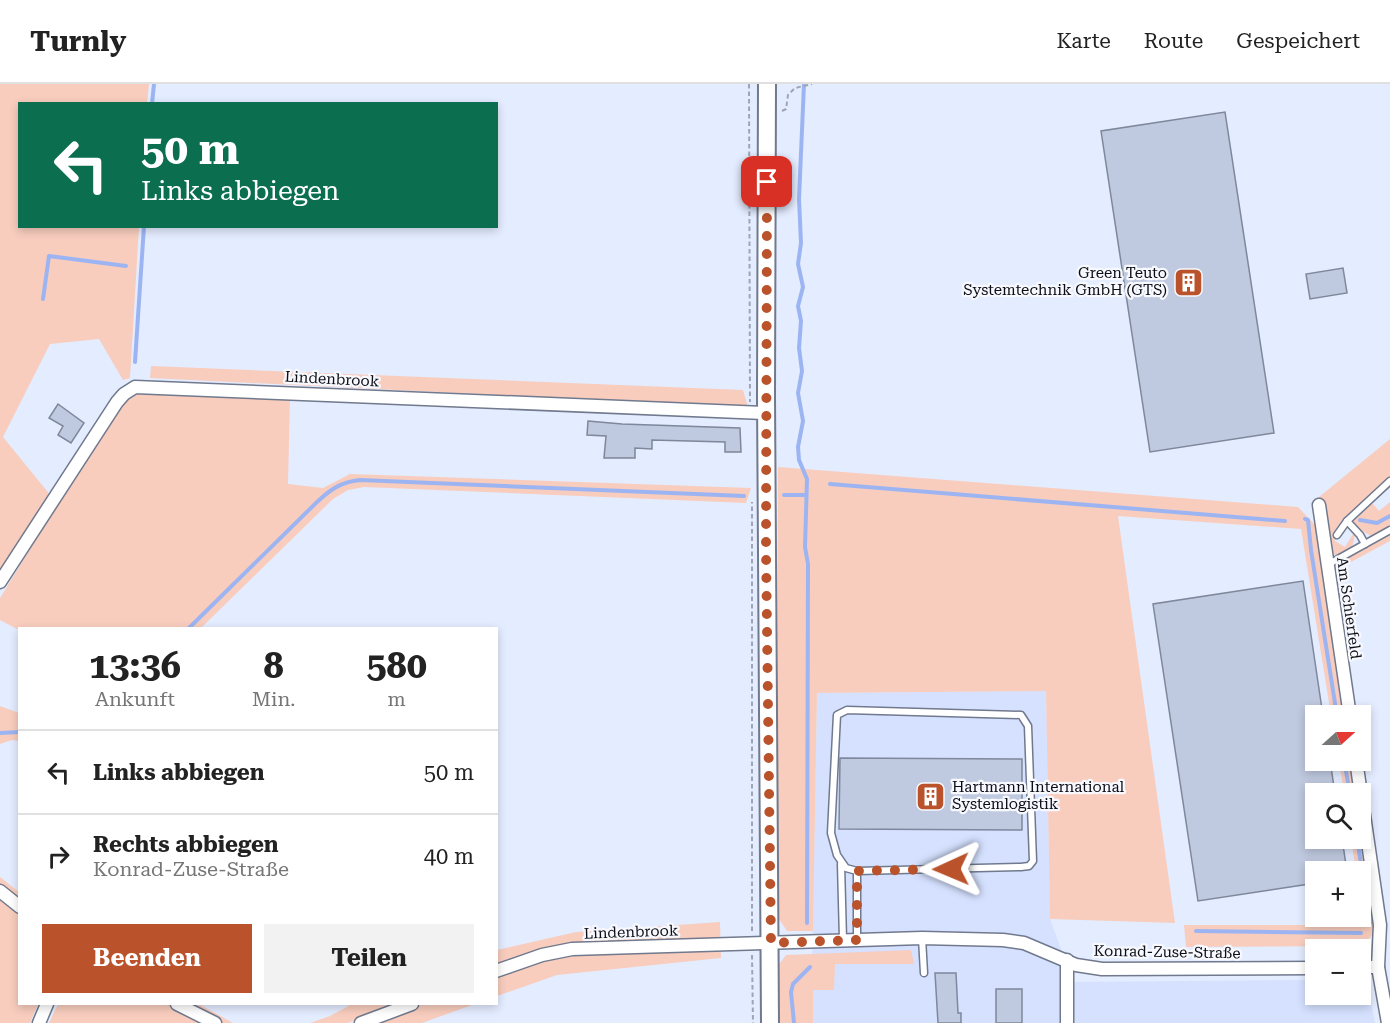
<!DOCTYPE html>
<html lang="de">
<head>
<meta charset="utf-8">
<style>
	:root { --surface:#fff; --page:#f2f2f2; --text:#222; --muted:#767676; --line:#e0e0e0; --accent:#ba532b }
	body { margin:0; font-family:"Roboto Serif",serif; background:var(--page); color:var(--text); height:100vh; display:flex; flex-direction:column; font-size:22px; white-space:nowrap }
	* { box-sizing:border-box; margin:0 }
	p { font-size:20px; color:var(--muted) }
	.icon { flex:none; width:33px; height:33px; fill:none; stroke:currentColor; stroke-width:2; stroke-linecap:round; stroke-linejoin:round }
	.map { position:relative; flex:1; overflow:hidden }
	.drawer { position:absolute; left:18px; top:543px; width:480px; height:378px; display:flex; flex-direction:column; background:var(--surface); border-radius:0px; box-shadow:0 3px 9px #0003 }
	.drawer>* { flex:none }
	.hud { position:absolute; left:18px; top:18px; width:480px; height:126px; border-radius:0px; box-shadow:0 3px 9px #0003; background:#0b6e4f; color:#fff; overflow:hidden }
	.needle { width:39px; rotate:69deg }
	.tools { position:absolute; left:1305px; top:621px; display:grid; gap:12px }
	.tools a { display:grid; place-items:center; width:66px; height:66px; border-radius:0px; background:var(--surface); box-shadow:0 3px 9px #0003; font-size:30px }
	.pin { position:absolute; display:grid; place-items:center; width:51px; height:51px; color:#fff; margin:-26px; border-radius:12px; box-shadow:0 3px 9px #0006 }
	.me { position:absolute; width:66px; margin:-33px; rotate:269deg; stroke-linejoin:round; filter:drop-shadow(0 0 4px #0008) }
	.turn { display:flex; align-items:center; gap:21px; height:126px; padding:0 24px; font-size:27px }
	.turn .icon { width:78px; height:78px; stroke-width:2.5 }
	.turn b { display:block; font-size:42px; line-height:51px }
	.eta { display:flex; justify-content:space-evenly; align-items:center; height:102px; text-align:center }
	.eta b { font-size:36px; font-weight:700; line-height:42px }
	.cta { display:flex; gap:12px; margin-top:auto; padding:12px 24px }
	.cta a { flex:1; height:69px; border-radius:0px; background:var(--accent); color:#fff; font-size:24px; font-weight:700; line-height:69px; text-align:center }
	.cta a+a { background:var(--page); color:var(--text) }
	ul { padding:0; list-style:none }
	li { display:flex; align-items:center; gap:18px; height:84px; padding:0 24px; border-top:2px solid var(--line) }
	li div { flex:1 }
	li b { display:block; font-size:22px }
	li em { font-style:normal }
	header { display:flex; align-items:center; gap:36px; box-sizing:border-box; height:84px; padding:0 30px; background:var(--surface); border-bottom:2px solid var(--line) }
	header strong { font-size:28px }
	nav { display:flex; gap:33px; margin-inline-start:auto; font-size:21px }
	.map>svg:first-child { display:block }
	.built { fill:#d5e1ff }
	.green { fill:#f8cdbe }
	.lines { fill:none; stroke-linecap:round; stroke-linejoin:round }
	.stream { stroke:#9cb5f2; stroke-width:4 }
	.building { fill:#bfc9df; stroke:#7e879b; stroke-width:1.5 }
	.lane-casing { stroke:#70798d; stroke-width:9 }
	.street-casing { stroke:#70798d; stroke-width:15 }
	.secondary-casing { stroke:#70798d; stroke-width:20 }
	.path { stroke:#9fa5b5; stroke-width:2; stroke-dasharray:4.5 3; stroke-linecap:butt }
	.lane { stroke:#fff; stroke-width:6 }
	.street { stroke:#fff; stroke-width:12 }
	.secondary { stroke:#fff; stroke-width:16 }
	.route { stroke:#ba532b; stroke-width:10; stroke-dasharray:0 18 }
	.labels { text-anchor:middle; stroke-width:4.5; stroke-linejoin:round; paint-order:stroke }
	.poi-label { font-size:15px; fill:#0b0e16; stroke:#f7f9fe; text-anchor:end }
	.street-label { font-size:15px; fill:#0b0e16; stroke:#f7f9fe }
</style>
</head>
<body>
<header>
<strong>Turnly</strong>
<nav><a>Karte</a><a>Route</a><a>Gespeichert</a></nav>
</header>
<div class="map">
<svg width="1390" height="939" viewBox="0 0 1390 939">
	<rect width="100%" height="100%" fill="#e4ecff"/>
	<polygon class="built" points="1046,607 1050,835 1073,898 1315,896 1316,910 1360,910 1361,895 1367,895 1375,939 811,939 817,609"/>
	<g class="green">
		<polygon points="0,0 149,0 147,19 20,20 20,142 139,143 130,294 123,296 99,255 50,260 3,353 51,412 0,489"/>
		<polygon points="151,282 743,306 748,323 150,294"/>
		<polygon points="141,308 290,314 288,400 323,404 350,390 751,404 746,419 364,403 348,406 333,415 201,544 19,546 0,536 0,514 115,327 131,312"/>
		<polygon points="1390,355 1390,394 1342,436 1333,449 1335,457 1345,463 1353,450 1355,451 1352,463 1336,471 1330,469 1326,464 1319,413"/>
		<polygon points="778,383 1298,423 1316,442 1345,631 1331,631 1301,445 1118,432 1175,839 1050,835 1046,607 817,609 813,847 787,847 777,832"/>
		<polygon points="1390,418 1390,443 1371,452 1355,443 1353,437 1372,419 1379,427"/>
		<polygon points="1390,449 1390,457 1340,484 1337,479"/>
		<polygon points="0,622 19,629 19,657 12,656 0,660"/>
		<polygon points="1339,677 1352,677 1357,709 1344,709"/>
		<polygon points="1361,732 1376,848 1361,862 1186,863 1184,841 1359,841 1364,838 1361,813 1360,788 1356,787 1351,755 1360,754"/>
		<polygon points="0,793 19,808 20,920 38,920 30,939 0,939"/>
		<polygon points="720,838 721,874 557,891 497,912 497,866 576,848"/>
		<polygon points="911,866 914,880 835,880 834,906 813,906 813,939 773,939 777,883 786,871"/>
		<polygon points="58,920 199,920 233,939 49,939"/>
		<polygon points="352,920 475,920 422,939 362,939 360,935 347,939 310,939 330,932"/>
	</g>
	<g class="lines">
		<g class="stream">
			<polyline points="804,0 799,115 801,159 798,180 803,203 798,222 801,237 799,264 802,287 798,309 803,337 798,363 799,376 807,395 805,463 808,480 807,839"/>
			<polyline points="152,20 154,0"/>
			<polyline points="43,215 49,172 126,182"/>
			<polyline points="135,278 144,142"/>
			<polyline points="830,400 1285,437"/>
			<polyline points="784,411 805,411"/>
			<polyline points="1305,435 1308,436 1311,466 1337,632"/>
			<polyline points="1360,436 1377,439 1390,432"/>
			<path d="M189,544L317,418C331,405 341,398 360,396L744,412"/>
			<polyline points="0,649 20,648"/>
			<polyline points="1344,676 1350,710"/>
			<polyline points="1357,754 1370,839"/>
			<polyline points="1196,847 1361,849"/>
			<polyline points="794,939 791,908 793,900 810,883"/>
		</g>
	</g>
	<g class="building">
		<polygon points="1225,28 1274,349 1150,368 1101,47"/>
		<polygon points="1343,184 1347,209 1310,215 1306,190"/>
		<polygon points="58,320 84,339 71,359 58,351 63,342 49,334"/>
		<polygon points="588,337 622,340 740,344 741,368 725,368 725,358 652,356 652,365 635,364 635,374 604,374 606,352 587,351"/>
		<polygon points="1303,497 1323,632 1316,632 1316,676 1330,676 1335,710 1316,710 1316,754 1342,754 1347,788 1316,788 1316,799 1198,817 1153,520"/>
		<polygon points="840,674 1022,675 1022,746 839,745"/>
		<polygon points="935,889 956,889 958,929 961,929 961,939 938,939"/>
		<rect x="996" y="905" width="26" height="34"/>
	</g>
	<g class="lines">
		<defs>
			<g id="lane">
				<polyline points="1347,437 1360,451 1365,460"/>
				<polyline points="1337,451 1347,437 1390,397"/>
				<polyline points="1329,480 1390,446"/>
				<polygon points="847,626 1021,631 1028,642 1033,777 1029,782 1021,783 857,787 846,784 837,771 831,749 837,631"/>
				<polyline points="841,780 843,856"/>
				<polyline points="857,787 857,856"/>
				<polyline points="922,854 924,889"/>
			</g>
			<g id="street">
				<polyline points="1319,421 1350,632"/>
				<polyline points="0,498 117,318 124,310 135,303 766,329"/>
				<polyline points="1356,676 1380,841 1378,883 1388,939"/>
				<polyline points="0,807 20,823"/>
				<polyline points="1067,876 1067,939"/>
				<polyline points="1360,883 1378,883"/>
				<polyline points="496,887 542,871 572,865 922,854 1003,856 1024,859 1076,881 1102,885 1316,884"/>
				<polyline points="177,920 215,939"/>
				<polyline points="39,939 47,920"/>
				<polyline points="361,939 412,920"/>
			</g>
			<polyline id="secondary" points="767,0 766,312 770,939"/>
		</defs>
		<use href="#lane" class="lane-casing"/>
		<use href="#street" class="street-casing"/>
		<use href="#secondary" class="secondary-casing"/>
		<g class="path">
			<polyline points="749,0 750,318"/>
			<polyline points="782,27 786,25 788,11 795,4 812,0"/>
			<polyline points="752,847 752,418"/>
			<polyline points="752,871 753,939"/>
		</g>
		<use href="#lane" class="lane"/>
		<use href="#street" class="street"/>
		<use href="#secondary" class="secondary"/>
	</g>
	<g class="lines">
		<polyline class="route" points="767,98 766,464 771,859 857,856 857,787 951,785"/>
	</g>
	<defs>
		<symbol id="building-square" viewBox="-11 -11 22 22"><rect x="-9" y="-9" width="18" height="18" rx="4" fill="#ba532b" stroke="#f7f9fe"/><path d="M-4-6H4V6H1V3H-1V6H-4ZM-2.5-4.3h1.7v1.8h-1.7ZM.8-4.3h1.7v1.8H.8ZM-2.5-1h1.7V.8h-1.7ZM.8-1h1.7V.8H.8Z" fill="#fff"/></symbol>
	</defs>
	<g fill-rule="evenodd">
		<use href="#building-square" x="1172" y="182" width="33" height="33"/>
		<use href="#building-square" x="914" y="696" width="33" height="33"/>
	</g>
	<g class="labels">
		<g class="poi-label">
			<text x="1167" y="194">Green Teuto<tspan x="1167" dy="17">Systemtechnik GmbH (GTS)</tspan></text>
			<text x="952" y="708" text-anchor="start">Hartmann International<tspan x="952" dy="17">Systemlogistik</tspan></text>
		</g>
		<g class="street-label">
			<text transform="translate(332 295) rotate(3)" y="5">Lindenbrook</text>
			<text transform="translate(1349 524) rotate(82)" y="5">Am Schierfeld</text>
			<text transform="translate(631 848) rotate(-2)" y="5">Lindenbrook</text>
			<text transform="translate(1167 868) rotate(1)" y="5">Konrad-Zuse-Straße</text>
		</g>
	</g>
</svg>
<div class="tools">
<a><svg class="needle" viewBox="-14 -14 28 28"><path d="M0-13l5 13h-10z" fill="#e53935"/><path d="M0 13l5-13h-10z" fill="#767676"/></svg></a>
<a><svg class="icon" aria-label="search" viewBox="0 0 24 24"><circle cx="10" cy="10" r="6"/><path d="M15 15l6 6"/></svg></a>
<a>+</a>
<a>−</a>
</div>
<div class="pin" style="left:767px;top:98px;background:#d93025"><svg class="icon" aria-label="arrive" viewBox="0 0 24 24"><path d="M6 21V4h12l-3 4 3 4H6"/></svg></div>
<svg class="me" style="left:951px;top:785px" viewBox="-20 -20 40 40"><path d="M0-17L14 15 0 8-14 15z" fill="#ba532b" stroke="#fff" stroke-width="4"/></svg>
<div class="hud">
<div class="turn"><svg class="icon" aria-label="left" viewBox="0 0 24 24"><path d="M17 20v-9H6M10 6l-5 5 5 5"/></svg><div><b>50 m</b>Links abbiegen</div></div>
</div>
<section class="drawer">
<div class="eta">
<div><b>13:36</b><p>Ankunft</p></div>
<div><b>8</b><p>Min.</p></div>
<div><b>580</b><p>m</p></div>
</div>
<ul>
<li><svg class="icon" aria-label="left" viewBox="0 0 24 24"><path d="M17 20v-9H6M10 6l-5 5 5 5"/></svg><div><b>Links abbiegen</b></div><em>50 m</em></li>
<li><svg class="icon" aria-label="right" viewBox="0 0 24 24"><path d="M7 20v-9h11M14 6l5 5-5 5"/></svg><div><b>Rechts abbiegen</b><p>Konrad-Zuse-Straße</p></div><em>40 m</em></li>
</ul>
<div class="cta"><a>Beenden</a><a>Teilen</a></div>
</section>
</div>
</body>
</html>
